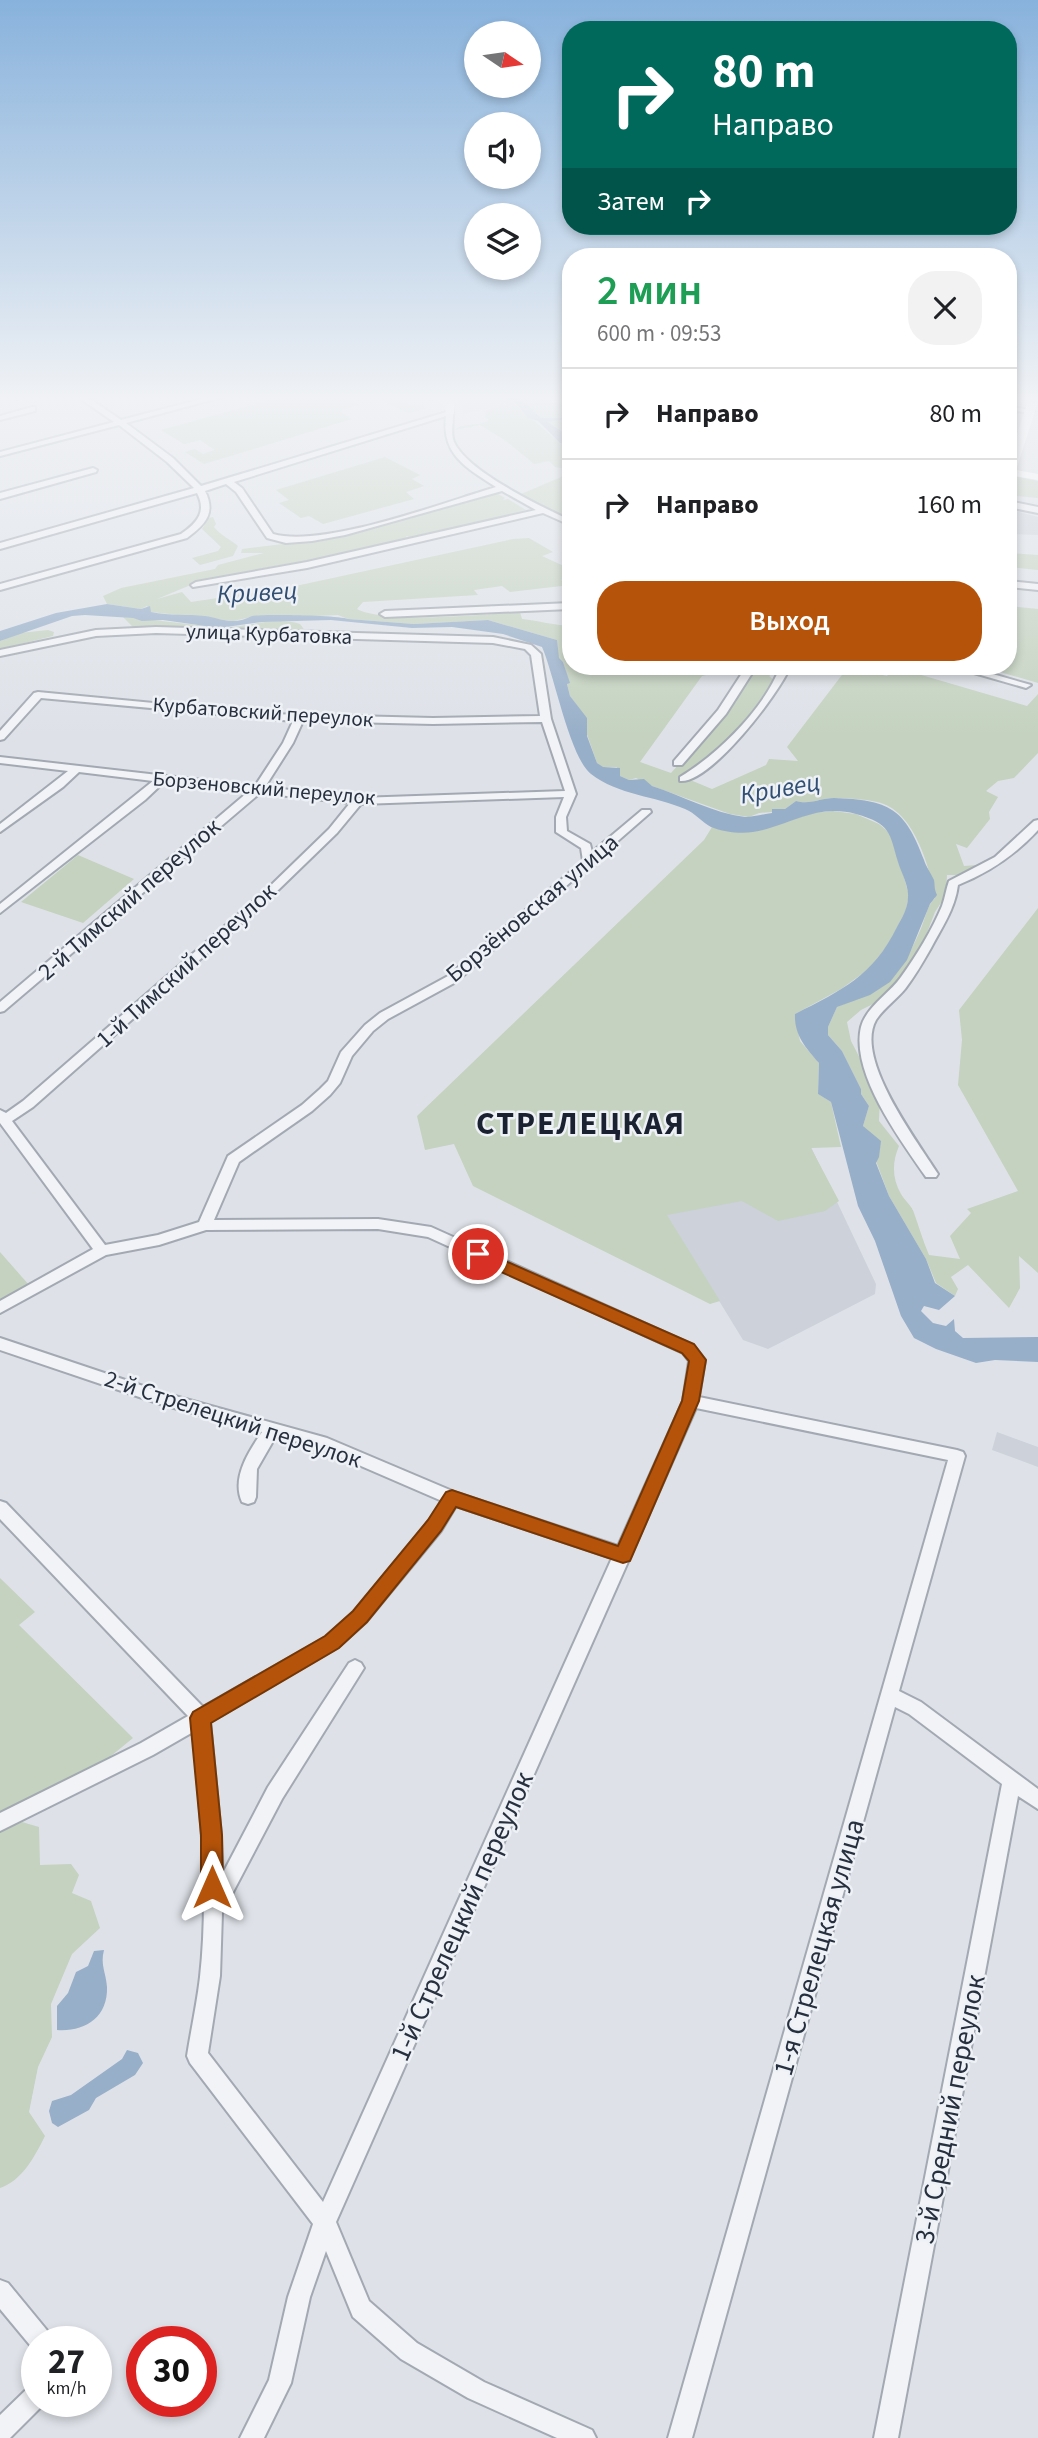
<!DOCTYPE html>
<html lang="ru">
<head>
<meta charset="utf-8">
<style>
	:root { --surface:#fff; --page:#f2f2f2; --text:#202124; --muted:#757577; --line:#e0e0e0; --accent:#b45309 }
	body { margin:0; font-family:"Source Sans 3",sans-serif; background:var(--page); color:var(--text); height:100vh; display:flex; flex-direction:column; font-size:26px; white-space:nowrap }
	* { box-sizing:border-box; margin:0 }
	p { font-size:23px; color:var(--muted) }
	.icon { flex:none; width:38px; height:38px; fill:none; stroke:currentColor; stroke-width:2; stroke-linecap:round; stroke-linejoin:round }
	.map { position:relative; flex:1; overflow:hidden }
	.side { position:absolute; left:562px; top:248px; width:455px; height:427px; display:flex; flex-direction:column; background:var(--surface); border-radius:28px; box-shadow:0 4px 10px #0003 }
	.side>* { flex:none }
	.banner { position:absolute; left:562px; top:21px; width:455px; height:214px; border-radius:28px; box-shadow:0 4px 10px #0003; background:#00695c; color:#fff; overflow:hidden }
	.needle { width:46px; rotate:103deg }
	.buttons { position:absolute; left:464px; top:21px; display:grid; gap:14px }
	.buttons a { display:grid; place-items:center; width:77px; height:77px; border-radius:50%; background:var(--surface); box-shadow:0 4px 10px #0003; font-size:35px }
	.speed { position:absolute; left:21px; top:2326px; display:flex; gap:14px; font-size:35px; font-weight:700; text-align:center }
	.speed>* { display:grid; place-content:center; width:91px; height:91px; border-radius:50%; background:var(--surface); box-shadow:0 4px 10px #0003; line-height:1 }
	.speed small { font-size:18px; font-weight:400 }
	.speed .limit { border:10px solid #d22; background:#fff; color:#111 }
	.pin { position:absolute; display:grid; place-items:center; width:60px; height:60px; color:#fff; margin:-30px; border:4px solid #fff; border-radius:50%; box-shadow:0 2px 7px #0007 }
	.me { position:absolute; width:77px; margin:-38px; rotate:0deg; stroke-linejoin:round; filter:drop-shadow(0 0 5px #0008) }
	.turn { display:flex; align-items:center; gap:24px; height:147px; padding:0 35px; font-size:32px }
	.turn .icon { width:91px; height:91px; stroke-width:2.5 }
	.turn b { display:block; font-size:49px; line-height:60px }
	.then { display:flex; align-items:center; height:66px; padding:0 35px; background:#0003; gap:14px; font-size:26px }
	.round { display:grid; place-items:center; flex:none; width:74px; height:74px; border-radius:28px; background:var(--page) }
	.overview { display:flex; align-items:center; justify-content:space-between; height:119px; padding:0 35px }
	h1 { font-size:42px; font-weight:600; line-height:52px; color:#1e9e55 }
	.action { display:flex; gap:14px; margin-top:auto; padding:14px 35px }
	.action a { flex:1; height:80px; border-radius:28px; background:var(--accent); color:#fff; font-size:28px; font-weight:600; line-height:80px; text-align:center }
	ul { padding:0; list-style:none }
	li { display:flex; align-items:center; gap:21px; height:91px; padding:0 35px; border-top:2px solid var(--line) }
	li div { flex:1 }
	li b { display:block; font-size:26px }
	li em { font-style:normal }
	.map>svg:first-child { display:block }
	.built { fill:#ccd1da }
	.green { fill:#c4d2bf }
	.water { fill:#98afc9 }
	.lines { fill:none; stroke-linecap:round; stroke-linejoin:round }
	.street-casing { stroke:#a3a9b2; stroke-width:4 }
	.street { fill:#f1f3f6; fill-rule:evenodd }
	.secondary { fill:#fff; fill-rule:evenodd }
	.route { fill:#b45309; stroke:#753606; stroke-width:2 }
	.labels { text-anchor:middle; stroke-width:5; stroke-linejoin:round; paint-order:stroke }
	.far-street-label { font-size:21px; fill:#27303f; stroke:#eef1f6 }
	.street-label { font-size:24px; fill:#27303f; stroke:#eef1f6 }
	.water-label { font-size:26px; font-style:italic; fill:#314e73; stroke:#eef1f6 }
	.near-street-label { font-size:28px; fill:#27303f; stroke:#eef1f6 }
	.district-label { font-size:32px; font-weight:bold; letter-spacing:2px; fill:#1a2130; stroke:#eef1f6 }
</style>
</head>
<body>
<div class="map">
<svg width="1038" height="2438" viewBox="0 0 1038 2438">
	<rect width="100%" height="100%" fill="#dee2e8"/>
	<g class="built">
		<polygon points="446,395 500,395 512,403 463,414 462,404"/>
		<polygon points="1008,509 1038,517 1038,535 1008,534"/>
		<polygon points="811,1147 876,1284 875,1294 768,1349 743,1340 666,1214"/>
		<polygon points="997,1432 1038,1447 1038,1467 992,1450"/>
	</g>
	<g class="green">
		<polygon points="288,395 302,397 365,395 351,400 360,405 339,411 352,419 204,464 185,452 195,449 203,454 215,450 200,440 184,444 161,430"/>
		<polygon points="367,395 392,395 410,405 420,404 427,408 409,413"/>
		<polygon points="522,395 541,395 570,409 570,437 548,422 549,420 541,418 520,398"/>
		<path d="M507,398L559,442L570,447V520L519,495L561,477L568,469L555,467L549,461L534,464L505,440L480,425L454,430C467,421 478,428 489,420L485,417L486,410L511,403Z"/>
		<polygon points="385,457 420,475 412,479 424,486 406,492 414,499 323,524 309,516 301,518 279,503 289,500 276,490"/>
		<polygon points="1008,475 1038,481 1038,498 1017,496 1008,492"/>
		<path d="M495,492L505,498L503,500L508,499L526,510L429,535L427,533L413,538L406,536L408,541L281,567L280,565L198,582L157,599L182,592L191,602L291,587L513,539L529,538L553,552L542,556L566,567L570,565V576L561,580L570,585L510,592L502,586L474,590L478,595L363,602L357,609C385,624 486,615 520,612L522,619C539,621 553,625 570,626V667H726V670L702,676L640,762L671,773L732,704L755,667H780L769,676L775,681C748,716 721,754 683,777L712,789L766,765L769,759L798,761L787,747L848,667L887,676L894,667L1027,706L1038,694V753L1014,778L998,781L986,791L998,797L989,812L990,819L967,848L956,844L964,866L977,865L985,860L989,864L960,875H947L946,895L935,912L923,943L898,982L879,1001L861,1010L847,1022L851,1041L880,1097L879,1121L899,1146C892,1162 892,1179 901,1194C905,1201 912,1206 914,1213C919,1227 923,1241 929,1255L960,1259L950,1236L971,1213L967,1209L1018,1191L958,1085L962,1040L959,1010L1038,908V1273L1019,1256L1020,1288L1009,1308L968,1265L951,1277L958,1289L955,1296L936,1283L926,1259L889,1196L863,1126L869,1106L861,1094V1089L842,1051L828,1035V1027L837,1007C885,987 897,982 919,933C925,921 926,907 935,898C930,868 914,809 877,802C864,799 846,798 834,798C821,798 810,805 796,801L785,809H772V812L759,813L749,817L730,814L652,786L636,778L629,780L620,776L617,767H602L597,763L577,706L570,696L567,684L569,682L563,662L558,658L557,640L488,620L414,624L348,619L338,615L293,617L282,615L256,616L233,621L151,612L147,606L141,609L107,604L103,596L121,588L215,569L218,565L264,553H241L242,549L317,540L368,529Z"/>
		<path d="M213,517L216,524L214,527C221,536 230,539 238,546L233,556L200,565L192,558L218,551L221,547L202,529L209,518Z"/>
		<polygon points="1008,553 1038,555 1038,570 1008,567"/>
		<polygon points="1008,606 1038,609 1038,683 983,667 1008,667"/>
		<path d="M123,617C153,620 183,623 214,627C243,630 272,615 300,624L306,632L134,628Z"/>
		<polygon points="48,630 54,632 53,636 0,649 0,641 20,633"/>
		<polygon points="833,811 856,814 879,824 892,835 909,895 906,910 892,938 873,966 841,989 795,1014 800,1041 819,1063 818,1094 831,1102 841,1147 811,1148 839,1201 825,1211 778,1221 742,1201 667,1215 720,1301 710,1304 473,1186 454,1144 425,1150 417,1116 704,840 712,827 752,832 813,813"/>
		<polygon points="78,855 134,879 83,923 21,902"/>
		<polygon points="0,1252 29,1285 0,1301"/>
		<polygon points="0,1578 35,1612 19,1625 133,1738 95,1769 0,1815"/>
		<path d="M22,1822L39,1827L40,1865L71,1864L79,1875L72,1893L91,1901L100,1928L72,1954L51,2004L52,2037L38,2067L29,2112L45,2136C35,2156 22,2181 0,2188V1831Z"/>
	</g>
	<g class="water">
		<polygon points="502,395 522,395 521,399 541,418 570,418 548,422 570,437 570,447 559,442 538,421 528,418 517,404"/>
		<path d="M107,604L141,609L150,606L151,612C170,616 187,614 205,616C214,617 223,621 232,621C240,621 246,619 252,616C261,614 338,615 348,619L414,624L488,620L557,640L559,658L563,662L570,683L567,684L570,696L587,718V736L597,763L603,767L620,768V776L629,780L644,779L652,786C683,796 713,813 745,817C753,817 764,814 772,813V809H785L796,801C810,805 821,798 834,798C889,800 905,808 924,860C926,867 931,873 934,880C935,885 934,889 937,895L930,904L907,960L890,982L870,995L837,1007L828,1027V1035L842,1051L861,1089V1094L869,1106L863,1126L881,1141L879,1157L876,1163L889,1196L926,1259L935,1283L955,1296L939,1310L924,1306L921,1311L933,1323L946,1326L954,1319L955,1331L963,1338L1038,1337V1362L995,1360L976,1363L936,1349L914,1338L901,1316L875,1241L858,1206L831,1102L818,1094L819,1063C806,1048 794,1035 795,1014C842,990 873,976 897,927C902,918 908,908 908,897C909,886 901,872 898,862C889,832 891,824 856,814C816,803 790,826 753,832C741,834 723,832 711,827C702,822 695,813 685,809C655,796 618,795 591,774C570,758 554,674 542,647L503,634L452,627L412,628L331,620L262,622L219,628L163,620L142,621L133,618L85,615L72,616L0,641V631L56,613Z"/>
		<path d="M104,1950C100,1965 106,1972 107,1987C108,2018 84,2032 57,2030V2006L68,1993L76,1972L88,1966L94,1951Z"/>
		<polygon points="127,2050 138,2053 143,2063 135,2075 96,2098 89,2110 58,2127 52,2123 49,2111 52,2101 71,2095 122,2059"/>
	</g>
	<g class="lines">
		<defs>
			<g id="street">
				<path d="M75,395H84L121,420L217,395H230L126,423L173,458L201,486L453,410C454,420 450,432 454,442C468,472 540,506 570,520V525L543,513L307,568L193,587L191,585L196,582L307,562L536,510L502,491L345,535L312,541L286,543L267,538L236,492L226,484L205,491C216,513 206,524 187,538L0,590V584L181,534C197,523 207,512 197,493L0,549V543L194,488L167,462L119,425L0,456V452L114,422ZM446,416C441,455 467,468 496,487C442,503 324,548 273,534L242,488L234,482Z"/>
				<polygon points="1008,406 1034,411 1030,413 1008,410"/>
				<polygon points="32,407 35,407 35,411 0,420 0,416"/>
				<polygon points="93,468 97,470 96,472 0,499 0,493"/>
				<polygon points="1008,501 1038,507 1038,513 1008,507"/>
				<polygon points="1008,581 1038,584 1038,590 1008,587"/>
				<polygon points="570,603 570,609 385,617 380,614 385,611"/>
				<path d="M156,627L493,637L531,645L541,654L551,719L576,794L566,817L567,831L590,844L592,852L642,810H650L651,812L456,982L388,1019L373,1031L352,1056L340,1083L330,1095L312,1111L239,1162L214,1220L378,1219L431,1227L693,1345L705,1360L699,1397L957,1450L963,1452L965,1456L899,1691L921,1702L1038,1789V1809L1018,1796L898,2438H874L1002,1784L909,1714L895,1707L692,2438H668L948,1460L696,1408L336,2222L369,2301L417,2343L484,2382L592,2430L596,2438H557L468,2398L401,2359L353,2317L326,2251L310,2297L291,2383L264,2438H240L269,2380L288,2297L313,2224L190,2063L187,2056C191,2030 197,2003 200,1977C209,1896 201,1813 193,1732L153,1755L0,1831V1813L141,1743L188,1716L0,1519V1501L6,1503L203,1707L326,1637L354,1612L429,1521L442,1501L317,1447L276,1436L257,1469L256,1497L254,1502L248,1504L242,1502C231,1478 249,1451 262,1432L163,1405L0,1350V1338L164,1393L327,1438L457,1493L618,1546L683,1401L689,1361L683,1353L428,1237L378,1229L206,1230L159,1245L106,1255L0,1313V1301L93,1249L0,1123V1110L6,1113L23,1101L265,891L329,829L350,803L260,793L4,1011L0,1012V1002L248,792L164,782L145,800L0,913V904L153,781L79,772L63,787L0,832V824L68,771L0,763V757L255,786L283,743L293,721L41,698L4,739L0,740V731L34,693L38,692L268,714L433,718L540,716L531,655L525,649L493,643L156,633L96,636L0,656V650L96,630ZM303,721L433,724L542,722L565,791L358,798L265,787L293,743ZM564,797L556,817V832L581,848L583,861L448,976L380,1013L365,1025L341,1052L328,1081L320,1089L302,1105L228,1156L199,1222L158,1235L105,1245L12,1121L33,1107L273,895L337,833L361,804ZM456,1506L612,1558L323,2202L208,2053L220,1976L222,1913L282,1799L364,1668L361,1663L355,1660L349,1663L268,1787L222,1875L221,1835L210,1722L338,1647L366,1622L441,1531Z"/>
				<polygon points="746,667 756,667 726,714 682,765 674,765 674,761 718,710"/>
				<path d="M780,667H790C779,694 710,784 680,781V777C718,754 764,709 780,667Z"/>
				<polygon points="953,667 968,667 1031,685 1026,688"/>
				<path d="M1038,820V830C1015,855 990,872 958,885C955,909 942,927 931,948C923,962 915,976 905,989C896,1000 884,1008 876,1020C854,1059 918,1142 938,1174L936,1177H926C901,1141 850,1073 861,1027C866,1007 890,993 901,977C916,956 932,930 942,906C945,898 946,889 949,881L995,857L1034,821Z"/>
				<polygon points="0,2280 8,2283 50,2334 53,2342 37,2342 37,2351 34,2350 0,2309"/>
				<polygon points="37,2384 37,2401 46,2401 45,2403 10,2438 0,2438 0,2415 29,2387"/>
			</g>
		</defs>
		<use href="#street" class="street-casing"/>
		<use href="#street" class="street"/>
		<g class="secondary">
			<polygon points="429,395 441,395 454,403 454,414 446,414 445,406"/>
			<polygon points="1030,395 1038,395 1038,402 1016,470 1038,474 1038,480 1008,475 1008,461"/>
		</g>
	</g>
	<linearGradient id="sky" x2="0" y2="1"><stop stop-color="#88b2dc"/><stop offset="0.54" stop-color="#f0f2f5"/><stop offset="1" stop-color="#f0f2f5" stop-opacity="0"/></linearGradient>
	<rect width="1038" height="736" fill="url(#sky)"/>
	<polygon class="route" points="478,1249 694,1344 706,1360 699,1401 630,1561 623,1563 456,1507 441,1531 367,1622 339,1648 211,1723 222,1835 223,1887 220,1894 212,1897 204,1894 201,1887 201,1835 190,1718 193,1712 325,1636 353,1611 428,1520 446,1492 452,1490 618,1546 682,1401 689,1361 682,1353 472,1259 470,1254 472,1250"/>
	<g class="labels">
		<g class="far-street-label">
			<text transform="translate(269 634) rotate(2)" y="7">улица Курбатовка</text>
			<text transform="translate(263 712) rotate(4)" y="7">Курбатовский переулок</text>
			<text transform="translate(264 788) rotate(5)" y="7">Борзеновский переулок</text>
		</g>
		<g class="street-label">
			<text transform="translate(129 899) rotate(-41)" y="8">2-й Тимский переулок</text>
			<text transform="translate(532 908) rotate(-40)" y="8">Борзёновская улица</text>
			<text transform="translate(186 965) rotate(-42)" y="8">1-й Тимский переулок</text>
			<text transform="translate(233 1419) rotate(18)" y="8">2-й Стрелецкий переулок</text>
		</g>
		<g class="water-label">
			<text transform="translate(257 592) rotate(-3)" y="9">Кривец</text>
			<text transform="translate(780 788) rotate(-10)" y="9">Кривец</text>
		</g>
		<g class="near-street-label">
			<text transform="translate(461 1916) rotate(-66)" y="10">1-й Стрелецкий переулок</text>
			<text transform="translate(818 1947) rotate(-74)" y="10">1-я Стрелецкая улица</text>
			<text transform="translate(949 2109) rotate(-79)" y="10">3-й Средний переулок</text>
		</g>
		<g class="district-label">
			<text x="581" y="1134">СТРЕЛЕЦКАЯ</text>
		</g>
	</g>
</svg>
<div class="buttons">
<a><svg class="needle" viewBox="-14 -14 28 28"><path d="M0-13l5 13h-10z" fill="#e53935"/><path d="M0 13l5-13h-10z" fill="#757577"/></svg></a>
<a><svg class="icon" aria-label="sound" viewBox="0 0 24 24"><path d="M4 9h4l5-4v14l-5-4H4zM17 9q2 3 0 6"/></svg></a>
<a><svg class="icon" aria-label="layers" viewBox="0 0 24 24"><path d="M12 4l9 5-9 5-9-5zM3 14l9 5 9-5"/></svg></a>
</div>
<div class="speed"><div>27<small>km/h</small></div><div class="limit">30</div></div>
<div class="pin" style="left:478px;top:1254px;background:#d93025"><svg class="icon" aria-label="arrive" viewBox="0 0 24 24"><path d="M6 21V4h12l-3 4 3 4H6"/></svg></div>
<svg class="me" style="left:212px;top:1887px" viewBox="-20 -20 40 40"><path d="M0-17L14 15 0 8-14 15z" fill="#b45309" stroke="#fff" stroke-width="4"/></svg>
<div class="banner">
<div class="turn"><svg class="icon" aria-label="right" viewBox="0 0 24 24"><path d="M7 20v-9h11M14 6l5 5-5 5"/></svg><div><b>80 m</b>Направо</div></div>
<div class="then">Затем<svg class="icon" aria-label="right" viewBox="0 0 24 24"><path d="M7 20v-9h11M14 6l5 5-5 5"/></svg></div>
</div>
<section class="side">
<div class="overview"><div><h1>2 мин</h1><p>600 m · 09:53</p></div><a class="round"><svg class="icon" aria-label="close" viewBox="0 0 24 24"><path d="M6 6l12 12M18 6L6 18"/></svg></a></div>
<ul>
<li><svg class="icon" aria-label="right" viewBox="0 0 24 24"><path d="M7 20v-9h11M14 6l5 5-5 5"/></svg><div><b>Направо</b></div><em>80 m</em></li>
<li><svg class="icon" aria-label="right" viewBox="0 0 24 24"><path d="M7 20v-9h11M14 6l5 5-5 5"/></svg><div><b>Направо</b></div><em>160 m</em></li>
</ul>
<div class="action"><a>Выход</a></div>
</section>
</div>
</body>
</html>
